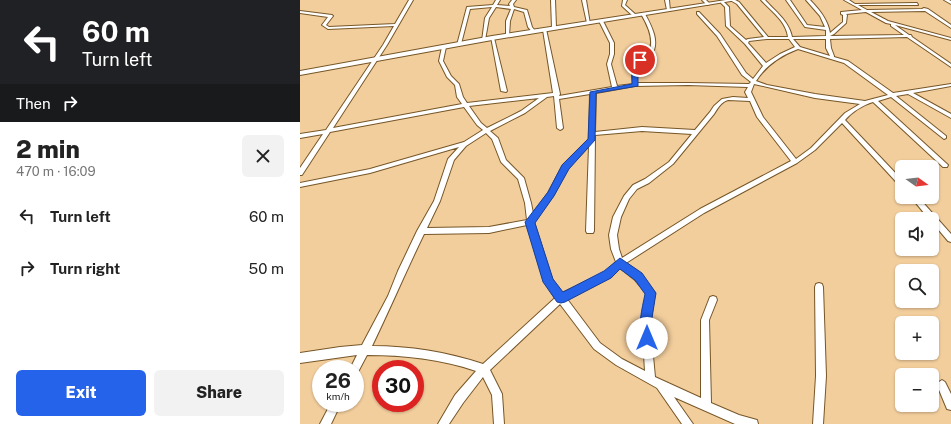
<!DOCTYPE html>
<html lang="en">
<head>
<meta charset="utf-8">
<style>
	:root { --surface:#fff; --page:#f2f2f2; --text:#222; --muted:#767676; --accent:#2563eb }
	body { margin:0; font-family:"Public Sans",sans-serif; background:var(--page); color:var(--text); height:100vh; display:flex; flex-direction:column; font-size:15px; white-space:nowrap }
	* { box-sizing:border-box; margin:0 }
	p { font-size:13px; color:var(--muted) }
	.icon { flex:none; width:22px; height:22px; fill:none; stroke:currentColor; stroke-width:2; stroke-linecap:round; stroke-linejoin:round }
	.map { position:relative; flex:1; overflow:hidden }
	.side { display:flex; flex-direction:column; background:var(--surface); width:300px }
	.side>* { flex:none }
	.hud { background:#202124; color:#fff; overflow:hidden }
	.needle { width:26px; rotate:105deg }
	.tools { position:absolute; left:595px; top:160px; display:grid; gap:8px }
	.tools a { display:grid; place-items:center; width:44px; height:44px; border-radius:6px; background:var(--surface); box-shadow:0 1px 3px #0004; font-size:20px }
	.speed { position:absolute; left:12px; top:360px; display:flex; gap:8px; font-size:20px; font-weight:700; text-align:center }
	.speed>* { display:grid; place-content:center; width:52px; height:52px; border-radius:50%; background:var(--surface); box-shadow:0 1px 3px #0004; line-height:1 }
	.speed small { font-size:10px; font-weight:400 }
	.speed .limit { border:6px solid #d22; background:#fff; color:#111 }
	.pin { position:absolute; display:grid; place-items:center; width:34px; height:34px; color:#fff; margin:-17px; border:2px solid #fff; border-radius:50%; box-shadow:0 1px 4px #0007 }
	.me { position:absolute; width:44px; margin:-22px; rotate:0deg; stroke-linejoin:round; filter:drop-shadow(0 0 3px #0008) }
	.turn { display:flex; align-items:center; gap:14px; height:84px; padding:0 16px; font-size:18px }
	.turn .icon { width:52px; height:52px; stroke-width:2.5 }
	.turn b { display:block; font-size:28px; line-height:34px }
	.then { display:flex; align-items:center; height:38px; padding:0 16px; background:#0003; gap:8px; font-size:15px }
	.round { display:grid; place-items:center; flex:none; width:42px; height:42px; border-radius:6px; background:var(--page) }
	.head { display:flex; align-items:center; justify-content:space-between; height:68px; padding:0 16px }
	h1 { font-size:24px; font-weight:800; line-height:30px }
	.cta { display:flex; gap:8px; margin-top:auto; padding:8px 16px }
	.cta a { flex:1; height:46px; border-radius:6px; background:var(--accent); color:#fff; font-size:16px; font-weight:800; line-height:46px; text-align:center }
	.cta a+a { background:var(--page); color:var(--text) }
	ul { padding:0; list-style:none }
	li { display:flex; align-items:center; gap:12px; height:52px; padding:0 16px }
	li div { flex:1 }
	li b { display:block; font-size:15px }
	li em { font-style:normal }
	main { display:flex; flex:1; min-height:0 }
	.map>svg:first-child { display:block }
	.lines { fill:none; stroke-linecap:round; stroke-linejoin:round }
	.minor-casing { stroke:#765627; stroke-width:2 }
	.tertiary-casing { stroke:#765627; stroke-width:2 }
	.minor { fill:#fff; fill-rule:evenodd }
	.tertiary { fill:#fff; fill-rule:evenodd }
	.route { fill:#2563eb; stroke:#184099 }
</style>
</head>
<body>
<main>
<section class="side">
<div class="hud">
<div class="turn"><svg class="icon" aria-label="left" viewBox="0 0 24 24"><path d="M17 20v-9H6M10 6l-5 5 5 5"/></svg><div><b>60 m</b>Turn left</div></div>
<div class="then">Then<svg class="icon" aria-label="right" viewBox="0 0 24 24"><path d="M7 20v-9h11M14 6l5 5-5 5"/></svg></div>
</div>
<div class="head"><div><h1>2 min</h1><p>470 m · 16:09</p></div><a class="round"><svg class="icon" aria-label="close" viewBox="0 0 24 24"><path d="M6 6l12 12M18 6L6 18"/></svg></a></div>
<ul>
<li><svg class="icon" aria-label="left" viewBox="0 0 24 24"><path d="M17 20v-9H6M10 6l-5 5 5 5"/></svg><div><b>Turn left</b></div><em>60 m</em></li>
<li><svg class="icon" aria-label="right" viewBox="0 0 24 24"><path d="M7 20v-9h11M14 6l5 5-5 5"/></svg><div><b>Turn right</b></div><em>50 m</em></li>
</ul>
<div class="cta"><a>Exit</a><a>Share</a></div>
</section>
<div class="map">
<svg width="651" height="424" viewBox="0 0 651 424">
	<rect width="100%" height="100%" fill="#f3ce9d"/>
	<g class="lines">
		<defs>
			<g id="minor">
				<path d="M109,0H113L87,45L33,128L162,104L157,97L155,85L147,77L139,61L142,47L144,46L146,47L143,61L151,76L159,84L163,97L167,103L253,93L243,30L246,29L260,94L259,96L312,87L307,64L310,54V43L299,21L301,20L303,21L314,43V54L311,64L317,86L333,84C332,78 331,71 334,65C337,59 344,58 348,53C356,41 347,24 341,14L343,13L345,14C351,25 361,43 351,55C347,59 342,60 339,65C336,70 337,78 337,83H388L449,84L451,82L442,75L417,36L397,14V12H399L420,34L446,73L453,79L463,66L445,44L426,26L425,7L421,3V1H423L429,7L430,26L446,40L448,39L464,37L437,4L430,0H435L439,2L468,37H488C486,21 471,11 461,0H465C475,11 489,21 492,37L526,36V30L505,27L486,0H490L507,25L525,27L520,16L506,0H510C519,9 528,20 530,33L543,22V15L541,14V12L562,10L544,0H549L555,4L617,3L618,5H558L567,10L622,9L624,8L628,9L651,25V28L625,11L571,12L588,21L651,38V40L595,25L609,35H611L612,37L651,64V67L607,37L530,39L531,48L534,56V57L548,61L593,93L651,84V86L613,93L651,114V118L608,94L596,96L646,136V138L644,139L591,97L578,101L648,165L647,167H643L573,102C563,105 552,112 545,120L602,180V186H600L542,123L515,150L497,163L404,213L326,263L341,274L355,293L350,324L355,377L401,398V320L410,297L413,296L416,297L417,300L409,320L411,403L439,415L457,420L458,424H435L374,397L393,424H382L357,388L316,365L294,349L260,304L190,370L202,394L204,424H194L192,395L183,377L163,403L149,424H138L155,395L176,371C141,359 104,355 67,355L58,372L55,374V369H50L57,355L0,363V353L40,347L62,345L88,296L98,271L117,231L134,201L148,159L159,147L70,173L0,187V183L70,169L164,142L183,130L177,125L164,107L30,132L2,175H0V168L23,134L0,138V134L26,130L83,45L94,26L28,29L22,25L28,17L0,13V11L32,15L33,16L26,25L29,27L95,24ZM566,12L586,23L591,24V26L604,35L530,36L534,34L546,23L547,15L546,14ZM467,39H489L495,47L480,54L466,63L448,43L449,41ZM493,39H526V48L530,56L500,47ZM498,49L544,63L588,95L565,101L515,94L467,85L456,81C466,65 480,56 498,49ZM454,84L515,98L560,104L545,113L511,148L496,159L463,117L451,92ZM388,85L448,87L445,92L448,98L433,97L422,99L414,106L410,112L395,130L342,127L295,132L296,93L335,86ZM290,94L289,139L263,165L248,193L233,213L231,203L224,178L206,160L198,138L190,131L225,113L247,97L254,96L257,128L260,130L262,129L263,128L259,99ZM239,98L221,111L187,128L181,123L169,106ZM428,100L450,101L457,117L491,161L400,209L322,258L319,249L317,235L321,217L329,199L337,189L349,183L373,164L414,114C418,108 421,102 428,100ZM342,131L392,134L369,162L345,179L333,185L324,196L313,217L309,235L311,249L316,262L305,273L262,293L252,279L234,222L253,196L268,168L289,146L286,231L287,233H293L294,231L295,135ZM186,133L192,139L201,162L218,179L225,203L227,220L189,227L127,228L140,201L154,160L166,146ZM227,225L244,281L255,298L183,364C147,352 109,346 72,346C90,309 106,271 124,234L189,233ZM320,268L335,280L347,294L342,324L345,371L322,359L300,343L267,299L311,277Z"/>
				<polygon points="196,0 200,0 197,5 210,6 209,4 212,0 216,0 213,4 214,7 227,10 232,27 236,32 235,33 233,33 228,27 224,12 214,9 210,21 209,36 206,37 206,21 211,9 196,7 189,18 185,40 182,41 185,18 192,7 170,9 161,44 157,45 167,7 193,5"/>
				<polygon points="251,0 255,0 256,28 254,29 252,28"/>
				<polygon points="282,0 286,0 290,24 287,23"/>
				<polygon points="323,0 327,0 325,5 335,14 335,16 333,16 322,6"/>
				<polygon points="365,0 369,0 370,11 367,10"/>
				<polygon points="402,0 406,0 410,4 407,5"/>
				<polygon points="644,0 649,0 651,1 651,4"/>
				<polygon points="191,37 194,38 207,91 206,92 201,91"/>
				<polygon points="611,197 618,197 651,234 651,242 648,241 632,222 632,219 629,219"/>
				<polygon points="519,283 522,284 523,287 526,376 523,424 513,424 516,376 515,287 516,284"/>
				<polygon points="642,380 645,382 651,394 651,410 647,409 637,385 639,382"/>
				<polygon points="31,403 41,403 31,424 20,424"/>
			</g>
			<polygon id="tertiary" points="426,0 437,0 192,40 0,75 0,71 192,36"/>
		</defs>
		<use href="#minor" class="minor-casing"/>
		<use href="#tertiary" class="tertiary-casing"/>
		<use href="#minor" class="minor"/>
		<use href="#tertiary" class="tertiary"/>
	</g>
	<path class="route" d="M338,59L343,60L338,69V86L296,93L295,140L269,169L254,196L235,223L253,279L263,292L304,271L320,258L342,273L356,293L351,324L353,338L351,342L347,343L343,342C337,327 342,309 345,294L335,280L320,269L311,278L265,302L261,303L257,302L243,282L225,222L248,192L262,165L288,139L290,92L332,84V69Z"/>
</svg>
<div class="tools">
<a><svg class="needle" viewBox="-14 -14 28 28"><path d="M0-13l5 13h-10z" fill="#e53935"/><path d="M0 13l5-13h-10z" fill="#767676"/></svg></a>
<a><svg class="icon" aria-label="sound" viewBox="0 0 24 24"><path d="M4 9h4l5-4v14l-5-4H4zM17 9q2 3 0 6"/></svg></a>
<a><svg class="icon" aria-label="search" viewBox="0 0 24 24"><circle cx="10" cy="10" r="6"/><path d="M15 15l6 6"/></svg></a>
<a>+</a>
<a>−</a>
</div>
<div class="speed"><div>26<small>km/h</small></div><div class="limit">30</div></div>
<div class="pin" style="left:340px;top:60px;background:#d93025"><svg class="icon" aria-label="arrive" viewBox="0 0 24 24"><path d="M6 21V4h12l-3 4 3 4H6"/></svg></div>
<svg class="me" style="left:347px;top:338px" viewBox="-20 -20 40 40"><circle r="19" fill="#fff"/><path d="M0-13L10 11 0 6-10 11z" fill="#2563eb"/></svg>
</div>
</main>
</body>
</html>
